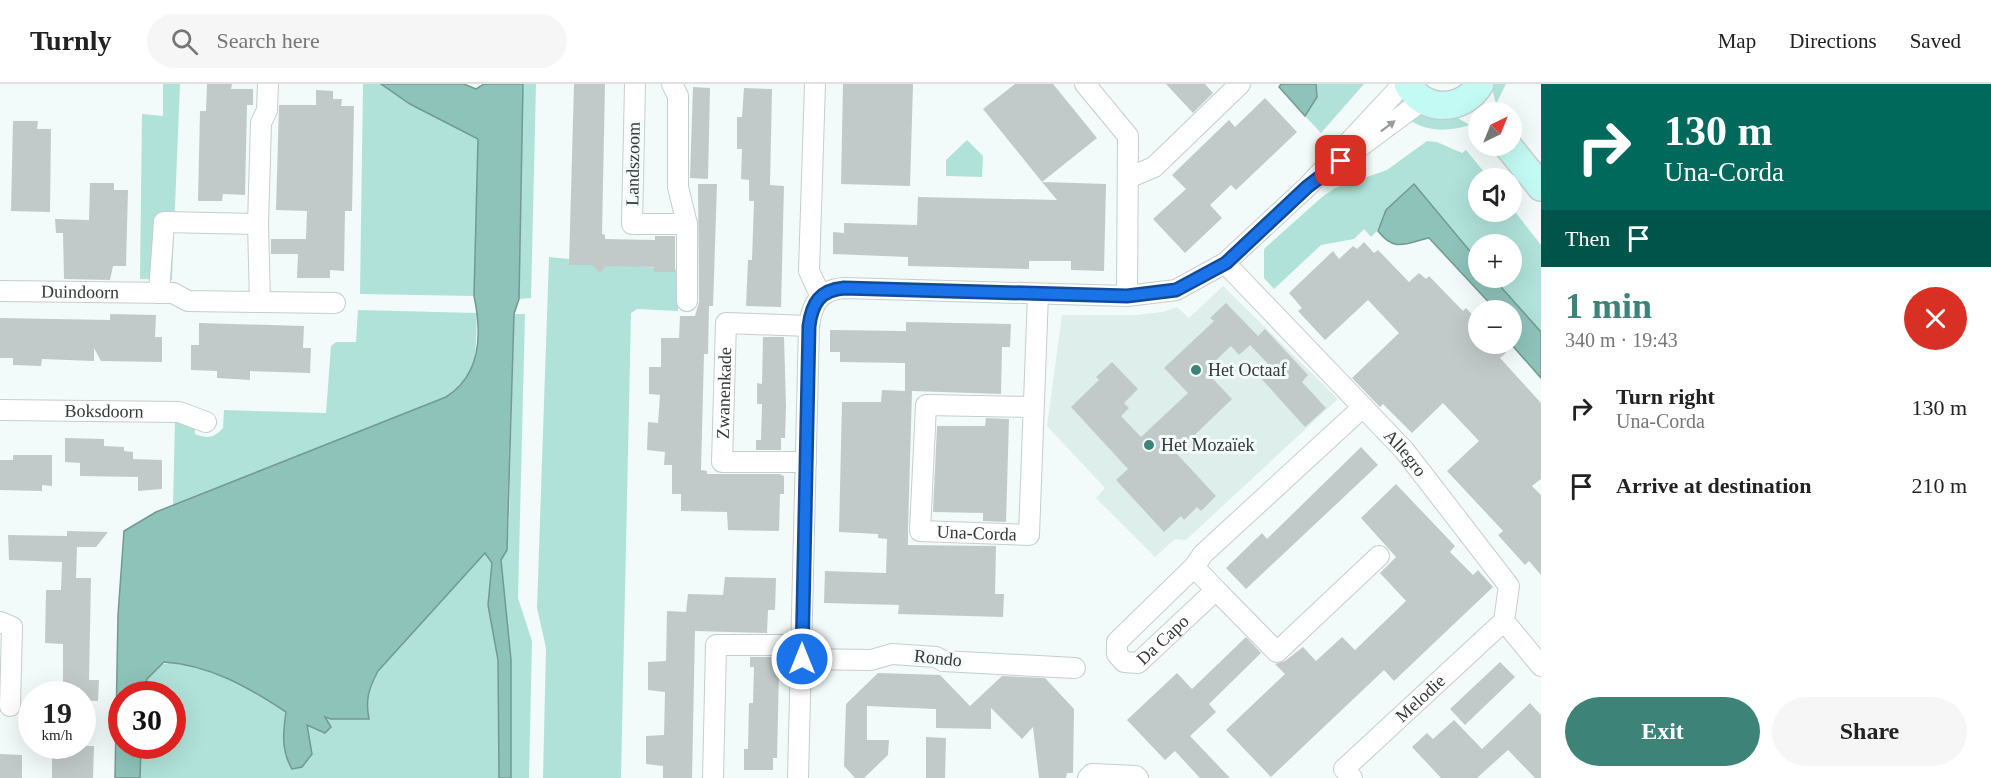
<!DOCTYPE html>
<html lang="en">
<head>
<meta charset="utf-8">
<style>
	:root { --surface:#fff; --page:#f6f6f6; --text:#222; --muted:#767676; --line:#e0e0e0; --accent:#3d8378 }
	body { margin:0; font-family:"Times New Roman",serif; background:var(--page); color:var(--text); height:100vh; display:flex; flex-direction:column; font-size:22px; white-space:nowrap }
	* { box-sizing:border-box; margin:0 }
	p { font-size:20px; color:var(--muted) }
	.icon { flex:none; width:33px; height:33px; fill:none; stroke:currentColor; stroke-width:2; stroke-linecap:round; stroke-linejoin:round }
	.map { position:relative; flex:1; overflow:hidden }
	.details { display:flex; flex-direction:column; background:var(--surface); width:450px }
	.details>* { flex:none }
	.guide { background:#00695c; color:#fff; overflow:hidden }
	.needle { width:39px; rotate:43deg }
	.tools { position:absolute; left:1468px; top:18px; display:grid; gap:12px }
	.tools a { display:grid; place-items:center; width:54px; height:54px; border-radius:50%; background:var(--surface); box-shadow:0 6px 24px #0002; font-size:30px }
	.speed { position:absolute; left:18px; top:597px; display:flex; gap:12px; font-size:30px; font-weight:700; text-align:center }
	.speed>* { display:grid; place-content:center; width:78px; height:78px; border-radius:50%; background:var(--surface); box-shadow:0 6px 24px #0002; line-height:1 }
	.speed small { font-size:15px; font-weight:400 }
	.speed .limit { border:9px solid #d22; background:#fff; color:#111 }
	.pin { position:absolute; display:grid; place-items:center; width:51px; height:51px; color:#fff; margin:-26px; border-radius:12px; box-shadow:0 3px 9px #0006 }
	.me { position:absolute; width:66px; margin:-33px; rotate:0deg; stroke-linejoin:round; filter:drop-shadow(0 0 4px #0008) }
	.turn { display:flex; align-items:center; gap:21px; height:126px; padding:0 24px; font-size:27px }
	.turn .icon { width:78px; height:78px; stroke-width:2.5 }
	.turn b { display:block; font-size:42px; line-height:51px }
	.then { display:flex; align-items:center; height:57px; padding:0 24px; background:#0003; gap:12px; font-size:22px }
	.round { display:grid; place-items:center; flex:none; width:63px; height:63px; border-radius:32px; background:var(--page) }
	.headline { display:flex; align-items:center; justify-content:space-between; height:102px; padding:0 24px }
	h1 { font-size:36px; font-weight:800; line-height:45px; color:var(--accent) }
	.primary-button { display:flex; gap:12px; margin-top:auto; padding:12px 24px }
	.primary-button a { flex:1; height:69px; border-radius:36px; background:var(--accent); color:#fff; font-size:24px; font-weight:800; line-height:69px; text-align:center }
	.primary-button a+a { background:var(--page); color:var(--text) }
	ul { padding:0; list-style:none }
	li { display:flex; align-items:center; gap:18px; height:78px; padding:0 24px }
	li div { flex:1 }
	li b { display:block; font-size:22px }
	li em { font-style:normal }
	header { display:flex; align-items:center; gap:36px; box-sizing:border-box; height:84px; padding:0 30px; background:var(--surface); border-bottom:2px solid var(--line) }
	header strong { font-size:28px }
	nav { display:flex; gap:33px; margin-inline-start:auto; font-size:21px }
	.search { width:420px; height:54px; background:var(--page); display:flex; align-items:center; gap:15px; box-sizing:border-box; padding:0 21px; border-radius:33px; color:var(--muted); font-size:22px }
	main { display:flex; flex:1; min-height:0 }
	.map>svg:first-child { display:block }
	.built { fill:#ddeeeb }
	.green { fill:#b0e2d9 }
	.water { fill:#8ec3ba; stroke:#739993; stroke-width:1.5 }
	.building { fill:#c2cac9 }
	.lines { fill:none; stroke-linecap:round; stroke-linejoin:round }
	.street-casing { stroke:#c5cecc; stroke-width:22 }
	.secondary-casing { stroke:#c5cecc; stroke-width:30 }
	.street { stroke:#fff; stroke-width:20 }
	.secondary { stroke:#c4faf4; stroke-width:27 }
	.oneway { fill:#9a9c9b }
	.route-casing { stroke:#114b97; stroke-width:15 }
	.route { stroke:#1a73e8; stroke-width:10 }
	.poi-dot { fill:#3d8378; stroke:#f2fbf9; stroke-width:2 }
	.labels { text-anchor:middle; stroke-width:6; stroke-linejoin:round; paint-order:stroke }
	.street-label { font-size:18px; fill:#343837; stroke:#f2fbf9 }
	.poi-label { font-size:18px; fill:#343837; stroke:#f2fbf9; text-anchor:start }
</style>
</head>
<body>
<header>
<strong>Turnly</strong>
<div class="search"><svg class="icon" aria-label="search" viewBox="0 0 24 24"><circle cx="10" cy="10" r="6"/><path d="M15 15l6 6"/></svg>Search here</div>
<nav><a>Map</a><a>Directions</a><a>Saved</a></nav>
</header>
<main>
<div class="map">
<svg width="1541" height="694" viewBox="0 0 1541 694">
	<rect width="100%" height="100%" fill="#f2fbf9"/>
	<polygon class="built" points="1223,202 1338,315 1186,456 1175,455 1155,473 1096,414 1105,404 1047,342 1062,231 1136,231 1163,228 1177,223 1189,234"/>
	<g class="green">
		<polygon points="163,0 180,0 172,196 140,195 142,30 163,32"/>
		<polygon points="363,0 381,0 410,20 478,54 474,212 360,210"/>
		<polygon points="523,0 536,0 531,214 519,215"/>
		<polygon points="1316,0 1364,0 1321,49 1305,32 1317,13"/>
		<polygon points="1491,0 1506,0 1496,20"/>
		<path d="M1423,28L1454,32L1470,41C1447,48 1428,48 1407,35Z"/>
		<polygon points="967,56 983,72 982,93 946,92 946,76"/>
		<polygon points="1427,57 1437,58 1462,69 1466,66 1489,94 1479,94 1479,128 1512,128 1512,124 1541,161 1541,248 1493,194 1512,194 1512,160 1479,160 1479,178 1460,156 1386,126 1382,142 1371,153 1364,145 1354,155 1321,161 1274,205 1264,194 1264,165 1322,113 1335,104 1387,86"/>
		<polygon points="549,173 678,186 676,210 679,210 678,227 637,225 631,229 621,694 543,694 546,564 537,524"/>
		<path d="M358,226L477,229C475,266 481,290 446,313L173,423L175,335L194,334L195,350C208,355 214,354 223,344L224,326L326,329L331,262L336,258H356Z"/>
		<polygon points="514,230 525,230 518,514 532,557 529,694 511,694 511,576 501,476 507,466 509,439"/>
		<path d="M485,469L492,479L488,521L498,576L499,694H140L141,662H172V610H143C147,538 259,610 286,628L284,664L307,641L316,646L324,632L331,635H368C365,615 369,604 378,587Z"/>
	</g>
	<g class="water">
		<path d="M381,0H464L476,5L484,0H523L519,215L514,230L507,466L501,476L511,576V694H499L498,576L488,521L492,479L485,469L378,587C369,604 365,615 369,635H331L325,633L331,643L325,649L307,641L312,670L302,683L292,685C281,666 283,648 286,628C248,603 210,581 164,578L147,595L143,610H122V662H141L140,694H115L118,531L124,447L156,428L446,313C481,291 482,249 474,212L478,55L410,20Z"/>
		<polygon points="1281,0 1316,0 1317,13 1305,32 1279,3"/>
		<path d="M1414,100L1479,178V194H1493L1541,248V294L1511,260L1512,226H1496L1429,154C1406,159 1395,169 1378,147L1386,126Z"/>
	</g>
	<g class="building">
		<polygon points="207,0 232,0 231,5 253,5 253,21 247,21 245,111 223,110 222,117 198,117 200,27 206,27"/>
		<polygon points="574,0 605,0 602,150 605,151 605,155 655,156 655,152 675,152 675,188 654,188 654,183 606,182 600,189 592,181 569,181"/>
		<polygon points="843,0 913,0 910,102 841,100"/>
		<polygon points="1015,0 1053,0 1097,54 1042,98 1106,100 1104,187 1071,186 1071,177 1029,177 1029,185 908,182 908,173 833,170 833,148 844,149 844,139 917,141 918,113 1057,116 1042,98 983,25"/>
		<polygon points="1166,0 1205,0 1213,9 1193,29"/>
		<polygon points="693,3 710,4 708,95 690,94"/>
		<polygon points="744,4 772,5 770,101 784,102 781,223 746,222 748,176 752,176 754,117 749,117 749,96 741,95 742,65 737,65 737,33 742,33"/>
		<polygon points="316,6 333,7 333,15 342,15 341,22 354,22 352,127 345,127 344,187 330,186 330,194 297,194 298,170 271,170 271,155 306,155 307,127 276,126 279,21 316,21"/>
		<polygon points="1265,14 1297,48 1236,106 1231,101 1210,121 1222,134 1185,169 1153,135 1186,105 1172,91 1229,36 1235,43"/>
		<polygon points="13,37 38,37 37,45 51,45 50,128 11,127"/>
		<polygon points="90,99 114,99 114,106 128,106 126,182 113,182 110,196 64,195 63,149 56,149 55,135 89,136"/>
		<polygon points="698,100 717,100 713,222 709,222 708,270 704,270 701,386 707,387 707,390 780,390 784,392 784,410 780,410 779,447 728,446 727,428 681,427 681,410 672,410 672,381 664,381 665,368 647,366 648,338 658,339 660,311 649,310 649,283 661,283 661,254 679,254 680,232 695,232 699,218"/>
		<polygon points="1364,158 1374,169 1378,166 1409,198 1419,189 1426,195 1429,192 1463,227 1466,224 1479,238 1479,260 1498,260 1506,269 1500,274 1541,319 1541,395 1532,402 1541,411 1541,491 1529,477 1525,481 1498,451 1503,447 1447,387 1479,357 1443,319 1412,349 1383,320 1380,323 1352,294 1399,249 1368,216 1325,256 1298,227 1302,224 1289,209 1333,167 1339,175 1353,162 1357,165"/>
		<polygon points="1226,219 1258,252 1265,245 1308,291 1302,298 1326,324 1305,343 1259,292 1270,282 1250,261 1239,271 1231,262 1211,281 1219,290 1213,295 1232,315 1176,369 1216,412 1201,427 1197,423 1184,436 1181,432 1164,448 1116,396 1128,385 1071,323 1099,296 1096,293 1112,278 1138,305 1124,319 1129,324 1121,332 1141,353 1188,309 1164,284 1214,237 1210,234"/>
		<polygon points="110,230 156,231 155,253 162,253 162,278 101,277 94,264 94,277 42,275 41,282 13,281 13,274 0,274 0,234 110,236"/>
		<polygon points="906,238 1011,240 1010,263 1002,263 1001,310 912,307 908,446 908,461 996,462 995,510 1004,510 1003,533 898,530 899,521 824,519 825,487 886,489 887,455 878,454 878,450 839,448 842,318 881,318 882,306 905,307 905,279 840,278 840,268 830,268 830,246 906,247"/>
		<polygon points="199,239 304,242 303,264 311,264 310,289 250,287 250,296 217,294 217,287 191,286 191,261 199,261"/>
		<polygon points="763,253 784,253 786,323 785,354 781,354 781,366 756,366 756,356 761,356 762,320 757,320 757,299 762,300"/>
		<polygon points="986,334 1009,335 1006,438 983,437 983,429 933,428 937,342 985,342"/>
		<polygon points="65,354 104,355 104,362 124,363 124,367 133,368 133,375 162,376 162,405 138,407 138,393 80,392 80,379 65,378"/>
		<polygon points="1361,363 1378,381 1246,505 1226,484 1262,449 1267,455"/>
		<polygon points="13,371 52,371 52,402 42,401 42,407 0,406 0,376 13,376"/>
		<polygon points="1396,400 1455,462 1450,468 1473,491 1478,486 1493,503 1394,597 1384,586 1271,693 1226,646 1285,590 1275,580 1285,577 1303,563 1316,577 1342,553 1355,566 1406,517 1380,489 1396,473 1361,434"/>
		<polygon points="67,447 108,448 96,463 77,463 76,494 91,494 89,596 99,596 98,617 82,616 82,610 74,610 75,601 63,601 63,560 45,559 46,506 61,506 62,478 9,476 8,451 67,452"/>
		<polygon points="725,493 776,494 775,526 768,526 767,549 695,547 692,694 663,694 663,682 646,680 646,652 664,651 665,608 648,606 648,578 666,577 667,527 686,528 688,510 723,511"/>
		<polygon points="1246,553 1261,569 1209,620 1216,628 1190,652 1230,694 1200,694 1175,667 1165,676 1127,636 1177,589 1192,605"/>
		<polygon points="750,573 775,573 775,587 779,587 777,674 773,674 773,686 744,686 744,665 748,665 749,619 753,619 754,583 750,583"/>
		<polygon points="1500,578 1515,593 1465,641 1450,625"/>
		<polygon points="878,589 940,591 970,622 1002,592 1045,594 1074,625 1073,689 1067,689 1066,694 1039,694 1033,643 1022,655 991,624 991,645 936,644 936,625 867,622 867,656 889,656 888,671 864,694 855,694 844,682 846,620"/>
		<polygon points="1530,619 1541,631 1541,694 1535,694 1508,666 1477,694 1441,694 1412,663 1427,649 1433,655 1454,636 1482,665"/>
		<polygon points="926,653 946,654 945,694 926,694"/>
		<polygon points="67,662 94,662 93,694 52,694 52,674 67,674"/>
		<polygon points="0,670 22,671 22,694 0,694"/>
	</g>
	<g class="lines">
		<defs>
			<g id="street">
				<polyline points="635,0 632,140 687,140"/>
				<polyline points="672,0 678,12 678,103 687,140 687,217"/>
				<polyline points="815,0 809,187 820,211"/>
				<polyline points="1085,0 1128,52 1127,212"/>
				<polyline points="1345,74 1423,16"/>
				<polyline points="1128,94 1154,83 1240,0"/>
				<path id="s1" d="M1225,179L1404,366L1509,502L1504,537L1541,582"/>
				<path id="s2" d="M0,207L173,209L188,217L260,218L258,140L261,39L267,26L268,0"/>
				<polyline points="159,209 164,138 258,140"/>
				<polyline points="260,218 335,219"/>
				<path id="s3" d="M1033,323L926,321L920,447L1029,451L1038,210"/>
				<path id="s4" d="M0,326L179,328L206,338"/>
				<path id="s5" d="M806,378H722L726,239L809,242"/>
				<path id="s6" d="M1194,483L1117,558V570L1124,578L1138,579L1216,506L1194,483L1203,470L1363,323"/>
				<polyline points="1216,506 1277,568 1379,472"/>
				<polyline points="0,538 12,543 10,622"/>
				<polyline points="802,575 871,576 892,570 936,573 943,577 1075,584"/>
				<polyline points="713,694 716,561 802,561"/>
				<path d="M798,694L809,242C812,219 820,206 844,204L1127,212L1176,206L1225,179L1307,103L1403,0"/>
				<polyline points="1088,694 1092,690 1136,692 1138,694"/>
				<path id="s7" d="M1352,694L1344,685L1504,537"/>
			</g>
			<g id="secondary">
				<path d="M1408,0C1424,29 1463,28 1480,0"/>
				<polyline points="1508,62 1541,103"/>
			</g>
		</defs>
		<use href="#street" class="street-casing"/>
		<use href="#secondary" class="secondary-casing"/>
		<use href="#street" class="street"/>
		<use href="#secondary" class="secondary"/>
	</g>
	<defs><path id="oneway-solid" d="M-6-.8H1V-3.2L6.5 0L1 3.2V.8H-6Z" transform="scale(1.5)"/></defs>
	<use class="oneway" href="#oneway-solid" transform="translate(1388 42) rotate(-37)"/>
	<g class="lines">
		<defs>
			<path id="route" d="M802,575L809,242C812,219 820,206 844,204L1127,212L1176,206L1226,179L1307,103L1341,77"/>
		</defs>
		<use href="#route" class="route-casing"/>
		<use href="#route" class="route"/>
	</g>
	<g class="poi-dot">
		<circle cx="1196" cy="286" r="6"/>
		<circle cx="1149" cy="361" r="6"/>
	</g>
	<g class="labels">
		<g class="street-label">
			<text transform="translate(633 80) rotate(-89)" y="6">Landszoom</text>
			<text dy="6" stroke="none"><textPath href="#s2" startOffset="80">Duindoorn</textPath></text>
			<text dy="6" stroke="none"><textPath href="#s5" startOffset="153">Zwanenkade</textPath></text>
			<text dy="6" stroke="none"><textPath href="#s4" startOffset="104">Boksdoorn</textPath></text>
			<text dy="6" stroke="none"><textPath href="#s1" startOffset="262">Allegro</textPath></text>
			<text dy="6" stroke="none"><textPath href="#s3" startOffset="290">Una-Corda</textPath></text>
			<text dy="6" stroke="none"><textPath href="#s6" startOffset="178">Da Capo</textPath></text>
			<text transform="translate(938 574) rotate(6)" y="6">Rondo</text>
			<text dy="6" stroke="none"><textPath href="#s7" startOffset="116">Melodie</textPath></text>
		</g>
		<g class="poi-label">
			<text x="1208" y="292">Het Octaaf</text>
			<text x="1161" y="367">Het Mozaïek</text>
		</g>
	</g>
</svg>
<div class="tools">
<a><svg class="needle" viewBox="-14 -14 28 28"><path d="M0-13l5 13h-10z" fill="#e53935"/><path d="M0 13l5-13h-10z" fill="#767676"/></svg></a>
<a><svg class="icon" aria-label="sound" viewBox="0 0 24 24"><path d="M4 9h4l5-4v14l-5-4H4zM17 9q2 3 0 6"/></svg></a>
<a>+</a>
<a>−</a>
</div>
<div class="speed"><div>19<small>km/h</small></div><div class="limit">30</div></div>
<div class="pin" style="left:1341px;top:77px;background:#d93025"><svg class="icon" aria-label="arrive" viewBox="0 0 24 24"><path d="M6 21V4h12l-3 4 3 4H6"/></svg></div>
<svg class="me" style="left:802px;top:575px" viewBox="-20 -20 40 40"><circle r="17" fill="#1a73e8" stroke="#fff" stroke-width="3"/><path d="M0-11L8 9 0 5-8 9z" fill="#fff"/></svg>
</div>
<section class="details">
<div class="guide">
<div class="turn"><svg class="icon" aria-label="right" viewBox="0 0 24 24"><path d="M7 20v-9h11M14 6l5 5-5 5"/></svg><div><b>130 m</b>Una-Corda</div></div>
<div class="then">Then<svg class="icon" aria-label="arrive" viewBox="0 0 24 24"><path d="M6 21V4h12l-3 4 3 4H6"/></svg></div>
</div>
<div class="headline"><div><h1>1 min</h1><p>340 m · 19:43</p></div><a class="round" style="background:#d93025;color:#fff"><svg class="icon" aria-label="close" viewBox="0 0 24 24"><path d="M6 6l12 12M18 6L6 18"/></svg></a></div>
<ul>
<li><svg class="icon" aria-label="right" viewBox="0 0 24 24"><path d="M7 20v-9h11M14 6l5 5-5 5"/></svg><div><b>Turn right</b><p>Una-Corda</p></div><em>130 m</em></li>
<li><svg class="icon" aria-label="arrive" viewBox="0 0 24 24"><path d="M6 21V4h12l-3 4 3 4H6"/></svg><div><b>Arrive at destination</b></div><em>210 m</em></li>
</ul>
<div class="primary-button"><a>Exit</a><a>Share</a></div>
</section>
</main>
</body>
</html>
